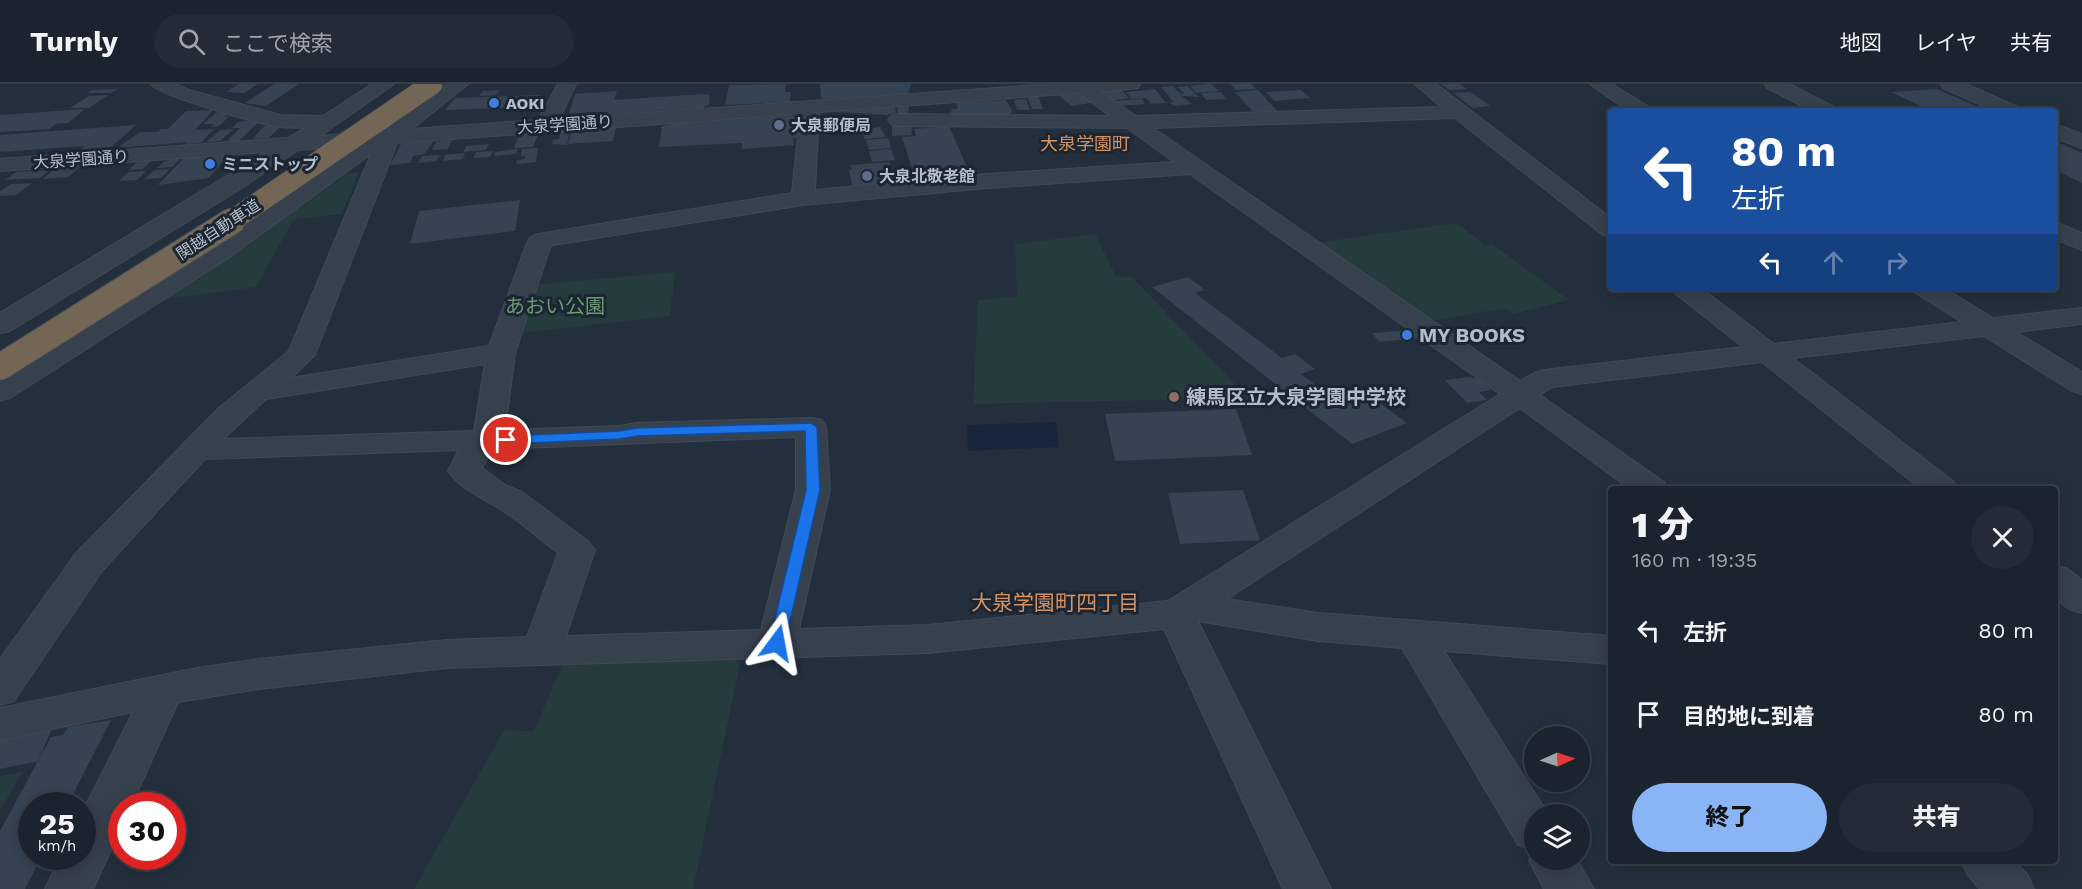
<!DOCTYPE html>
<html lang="ja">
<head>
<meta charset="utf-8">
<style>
	:root { --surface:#1b232e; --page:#242b36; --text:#f1f3f6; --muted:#a0a4aa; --line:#39404a; --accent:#89b5f7 }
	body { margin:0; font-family:"Work Sans","Noto Sans JP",sans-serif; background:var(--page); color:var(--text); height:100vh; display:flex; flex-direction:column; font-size:22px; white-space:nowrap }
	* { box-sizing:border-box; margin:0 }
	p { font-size:20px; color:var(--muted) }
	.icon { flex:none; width:33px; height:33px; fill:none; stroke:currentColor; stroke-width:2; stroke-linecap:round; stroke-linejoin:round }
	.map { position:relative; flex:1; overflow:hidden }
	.drawer { position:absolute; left:1608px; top:402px; width:450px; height:378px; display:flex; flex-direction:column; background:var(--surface); border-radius:6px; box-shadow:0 3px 15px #0003,0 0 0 2px var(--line) }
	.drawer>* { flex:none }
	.hud { position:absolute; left:1608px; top:24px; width:450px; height:183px; border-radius:6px; box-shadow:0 3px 15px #0003,0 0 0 2px var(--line); background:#1a4fa0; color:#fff; overflow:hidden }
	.needle { width:39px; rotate:87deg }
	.tools { position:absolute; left:1524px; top:642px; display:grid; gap:12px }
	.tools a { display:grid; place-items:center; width:66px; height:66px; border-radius:50%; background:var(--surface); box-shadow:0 3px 15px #0003,0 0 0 2px var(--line); font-size:30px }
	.speed { position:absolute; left:18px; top:708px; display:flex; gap:12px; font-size:30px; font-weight:700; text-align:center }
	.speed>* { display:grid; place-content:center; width:78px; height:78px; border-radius:50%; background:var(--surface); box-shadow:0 3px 15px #0003,0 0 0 2px var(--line); line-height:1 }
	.speed small { font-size:15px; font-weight:400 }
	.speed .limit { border:9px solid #d22; background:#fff; color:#111 }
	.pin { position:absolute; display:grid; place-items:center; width:51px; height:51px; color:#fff; margin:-26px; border:3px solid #fff; border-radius:50%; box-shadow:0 2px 6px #0007 }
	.me { position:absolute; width:66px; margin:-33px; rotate:13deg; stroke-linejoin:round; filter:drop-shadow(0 0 4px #0008) }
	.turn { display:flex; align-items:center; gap:21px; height:126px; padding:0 24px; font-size:27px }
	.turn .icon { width:78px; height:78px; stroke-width:2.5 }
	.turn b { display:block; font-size:42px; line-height:51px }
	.lanes { display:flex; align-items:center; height:57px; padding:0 24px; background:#0003; justify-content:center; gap:30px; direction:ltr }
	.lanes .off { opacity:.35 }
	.round { display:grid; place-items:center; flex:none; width:63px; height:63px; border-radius:32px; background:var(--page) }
	.head { display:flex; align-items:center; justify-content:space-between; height:102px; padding:0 24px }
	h1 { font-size:36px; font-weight:800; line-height:45px }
	.cta { display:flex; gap:12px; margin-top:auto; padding:12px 24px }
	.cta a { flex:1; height:69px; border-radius:36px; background:var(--accent); color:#111; font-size:24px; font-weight:800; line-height:69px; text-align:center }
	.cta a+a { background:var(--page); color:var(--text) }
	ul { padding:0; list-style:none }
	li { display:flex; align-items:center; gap:18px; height:84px; padding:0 24px }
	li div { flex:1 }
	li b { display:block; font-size:22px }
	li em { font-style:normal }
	header { display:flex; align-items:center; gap:36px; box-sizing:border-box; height:84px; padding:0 30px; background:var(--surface); border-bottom:2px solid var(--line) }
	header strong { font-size:28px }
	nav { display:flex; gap:33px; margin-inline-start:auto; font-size:21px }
	.search { width:420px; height:54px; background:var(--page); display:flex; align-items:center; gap:15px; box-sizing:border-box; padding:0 21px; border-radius:33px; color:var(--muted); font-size:22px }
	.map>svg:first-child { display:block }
	.green { fill:#253b3e }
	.water { fill:#17263a }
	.building { fill:#364353 }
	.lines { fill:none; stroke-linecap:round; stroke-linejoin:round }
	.minor-casing { stroke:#404a56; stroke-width:2 }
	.minor { fill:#37414d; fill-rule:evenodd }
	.highway-bridge-far1-casing { stroke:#424c58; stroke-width:22; stroke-linecap:butt }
	.highway-bridge-casing { stroke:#424c58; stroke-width:28; stroke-linecap:butt }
	.highway-bridge-far1 { stroke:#736654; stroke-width:21 }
	.highway-bridge { stroke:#736654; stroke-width:26 }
	.route { fill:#1a73e8; stroke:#114b97; stroke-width:1.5 }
	.shop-dot { fill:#3f7fe0; stroke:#1c2632; stroke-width:2 }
	.service-dot { fill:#5c6f8a; stroke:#1c2632; stroke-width:2 }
	.education-dot { fill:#8d6e63; stroke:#1c2632; stroke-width:2 }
	.labels { text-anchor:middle; stroke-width:6; stroke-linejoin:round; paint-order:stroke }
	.far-poi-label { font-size:16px; font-weight:bold; fill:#b3bcc8; stroke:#1c2632; text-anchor:start }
	.far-street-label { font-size:16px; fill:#b3bcc8; stroke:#1c2632 }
	.far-quarter-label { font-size:18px; fill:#d49262; stroke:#1c2632 }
	.park-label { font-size:20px; fill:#6a9974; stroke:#1c2632 }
	.poi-label { font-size:20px; font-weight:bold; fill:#b3bcc8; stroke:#1c2632; text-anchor:start }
	.neighbourhood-label { font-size:21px; fill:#d49262; stroke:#1c2632 }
</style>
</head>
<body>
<header>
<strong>Turnly</strong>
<div class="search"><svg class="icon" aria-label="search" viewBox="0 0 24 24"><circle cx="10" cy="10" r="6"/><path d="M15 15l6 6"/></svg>ここで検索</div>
<nav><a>地図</a><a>レイヤ</a><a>共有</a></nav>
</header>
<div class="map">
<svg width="2082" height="805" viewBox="0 0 2082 805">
	<rect width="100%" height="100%" fill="#242f3d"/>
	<g class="green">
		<polygon points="359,88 342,130 294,135 256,203 165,215 349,89"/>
		<polygon points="1457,139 1485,161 1492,160 1569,216 1513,230 1505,224 1425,238 1315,159"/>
		<polygon points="1095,150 1116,192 1133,194 1248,314 973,320 978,216 1017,213 1015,160"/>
		<polygon points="676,188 669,232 519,249 533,201"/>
		<polygon points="729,573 740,580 693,805 414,805 504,646 534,647 563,579"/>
		<polygon points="22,688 0,727 0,692"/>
	</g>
	<polygon class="water" points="1056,338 1059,363 968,367 967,341"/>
	<g class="building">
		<polygon points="239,0 258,0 244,9 226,8"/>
		<polygon points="274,0 299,0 266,22 245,19"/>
		<polygon points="786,0 785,8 791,8 790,18 725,21 729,1"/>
		<polygon points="820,0 911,0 911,1 908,10 825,15 821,14"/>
		<polygon points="1210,0 1220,7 1196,9 1190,2"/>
		<polygon points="1230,0 1251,0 1256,5 1236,6"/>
		<polygon points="1441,0 1460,0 1467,5 1449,6"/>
		<polygon points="1173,2 1182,12 1192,20 1173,22 1170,18 1174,18 1161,3"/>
		<polygon points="1188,2 1199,13 1183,12 1181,10 1184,9 1177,3"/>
		<polygon points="118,5 111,9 87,9 91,6"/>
		<polygon points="1155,5 1166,19 1152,20 1146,14 1132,15 1126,8"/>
		<polygon points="1937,5 1987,27 1931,27 1891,8"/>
		<polygon points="500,6 496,11 479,12 483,7"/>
		<polygon points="1121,6 1130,14 1111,17 1099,8"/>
		<polygon points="1258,6 1280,30 1255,30 1235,8"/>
		<polygon points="1301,6 1310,14 1274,17 1266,8"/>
		<polygon points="617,7 614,16 704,10 710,11 709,21 702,24 568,33 575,10"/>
		<polygon points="1221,8 1226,15 1206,16 1201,9"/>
		<polygon points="1471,8 1490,22 1473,24 1453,9"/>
		<polygon points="1085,10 1096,18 1072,22 1058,11"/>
		<polygon points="108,11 89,24 70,24 89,12"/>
		<polygon points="540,11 531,23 445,26 455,14"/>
		<polygon points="1038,12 1043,25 1032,25 1027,13"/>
		<polygon points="1026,15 1030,26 1017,26 1014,16"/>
		<polygon points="1142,15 1145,20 1118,22 1114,17"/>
		<polygon points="1006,16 1012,26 1010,35 949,34 952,25 958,25 956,19"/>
		<polygon points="898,22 909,22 908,33 897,33"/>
		<polygon points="895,23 896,29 887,31 835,28"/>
		<polygon points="85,25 68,39 56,40 49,45 0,48 0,31"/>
		<polygon points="213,26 195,46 214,45 201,59 185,60 188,58 117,64 140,48 158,48 161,45 168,45 186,27"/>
		<polygon points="230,27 224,33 230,32 219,42 211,43 214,40 203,40 217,28"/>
		<polygon points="792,32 796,34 798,53 793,54 794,61 742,65 742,59 659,63 662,42 679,39"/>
		<polygon points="254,36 261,36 239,57 227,57 240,44 232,44 238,38"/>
		<polygon points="857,37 872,37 873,44 880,43 886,53 864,55 863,49 859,50"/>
		<polygon points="911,38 912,51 892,52 892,39"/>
		<polygon points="267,39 284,39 269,54 253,55"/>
		<polygon points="136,41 108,66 78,68 85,62 0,68 0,51"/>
		<polygon points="949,42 971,92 916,97 902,53 916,52 914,45"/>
		<polygon points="616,43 613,57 568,60 572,46"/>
		<polygon points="234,45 220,57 206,58 220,46"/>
		<polygon points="570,46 567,61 552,60 553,56 559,55 561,47"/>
		<polygon points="539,48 533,63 514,64 520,49"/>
		<polygon points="888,54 891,64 869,66 866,56"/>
		<polygon points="452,56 448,65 432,66 436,58"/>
		<polygon points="434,57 424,70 413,72 411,79 390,81 401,60"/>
		<polygon points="2055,57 2082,69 2082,99 2055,86"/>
		<polygon points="489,60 486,66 463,68 466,62"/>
		<polygon points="538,64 536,78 516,80 517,76 525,75 525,72 521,72 522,65"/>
		<polygon points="518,65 516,70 494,72 495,68"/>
		<polygon points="891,65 895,76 872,78 869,67"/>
		<polygon points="493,67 490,73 473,74 476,68"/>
		<polygon points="465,69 463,75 443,77 445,71"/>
		<polygon points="440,71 436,77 418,79 422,72"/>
		<polygon points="227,72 209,94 158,101 184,74"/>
		<polygon points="181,74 172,83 157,84 167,75"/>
		<polygon points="152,76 143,85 129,86 138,77"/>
		<polygon points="889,78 894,98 853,104 849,86 852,86 851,81"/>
		<polygon points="80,83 68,93 43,95 54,85"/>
		<polygon points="170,85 161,94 145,95 154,86"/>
		<polygon points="50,86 40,94 5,96 16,88"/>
		<polygon points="146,87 137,96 119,97 129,88"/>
		<polygon points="32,99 16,111 0,112 0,107 11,100"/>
		<polygon points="520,116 515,147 410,160 419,127"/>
		<polygon points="1188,193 1205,206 1195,209 1282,274 1295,270 1315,285 1301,290 1342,321 1369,311 1407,339 1352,360 1152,203"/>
		<polygon points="1411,246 1418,254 1379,258 1372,249"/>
		<polygon points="1469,293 1479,295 1491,306 1479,308 1487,316 1467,319 1445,296"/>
		<polygon points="1236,325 1252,371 1115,377 1105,330"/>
		<polygon points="1243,406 1260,456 1180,460 1168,409"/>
		<polygon points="111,636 67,722 32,722 32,772 42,772 25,805 0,805 0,747 51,653 63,651 68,643"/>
		<polygon points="53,642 38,677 0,685 0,653"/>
	</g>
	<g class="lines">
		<defs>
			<g id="minor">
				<path d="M151,0H175L189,6L281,31L323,32L372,0H394L320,52L383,47L447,0H468L412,45L538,36L558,0H576L559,35L1052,0H1140L1138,4L1101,8L1136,32L1441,23L1415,0H1436L1611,134V153L1603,151L1455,34L1153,44L1520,297L1534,289L1544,286L1743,263L1676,210L1672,204H1701L1774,260L1962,238L1917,210L1913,204H1944L1993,234L2082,224V240L2016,248L2082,288V310L2072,307L1984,252L1793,274L1954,398L1959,405H1921L1762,278L1552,303L1540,311L1664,398L1669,405H1630L1520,324L1227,515L1318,529L1611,552V580L1444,567L1548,730H1534V776H1577L1594,805H1544L1529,776L1533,766L1518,761L1402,564L1318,557L1198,537L1331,805H1283L1164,545L928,569L446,584L259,605L178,618L131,722H122V742L93,805H45L61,772H82V729L133,628L0,656V624L197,584L259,575L446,556L527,553L558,469C538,454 519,436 497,423C480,413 459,404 448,387L459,366L205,375L102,487L14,617L0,621V575L76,469L219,324L289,267L371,70L225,176L10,314L0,317V295L207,166L356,62L298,66L237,107L10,247L0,249V229L266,68L0,87V75L288,54L305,44C297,43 289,44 281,43C263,41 159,12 151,0ZM1079,9L1110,32L898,30L891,32L888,36L891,40L898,42L1127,44L1174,78L988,90L815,106L819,28ZM800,30L792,109L538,150L530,154L527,159L489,262L291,294L315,271L397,59ZM1190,90L1500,310L1168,517L928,541L799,545L830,406L826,343L822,336L811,334L637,339L619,342L505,346L515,269L550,163L553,161L803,121L988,104ZM485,280L474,347L223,355L266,315ZM796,353V406L761,546L566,552L595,466L589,458L522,408L505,401L482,384L493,365Z"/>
				<polygon points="1590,0 1612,0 1649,23 1652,27 1628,27"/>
				<polygon points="1765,0 1789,0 1834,23 1837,27 1812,27 1767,4"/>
				<polygon points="1941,0 1966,0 2018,23 2021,27 1995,27 1943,4"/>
				<polygon points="2055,40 2082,50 2082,64 2055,54"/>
				<polygon points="2055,138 2082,149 2082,166 2055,155"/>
				<polygon points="2055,481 2068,485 2082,496 2082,529 2069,525 2055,514"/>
				<polygon points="1961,777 2014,777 2027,790 2034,805 1980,805 1968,791"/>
			</g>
		</defs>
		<use href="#minor" class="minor-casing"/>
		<use href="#minor" class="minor"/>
		<defs>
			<polyline id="highway-bridge-far1" points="230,138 432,0"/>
			<polyline id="highway-bridge" points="0,283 232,137"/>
		</defs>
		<use href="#highway-bridge-far1" class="highway-bridge-far1-casing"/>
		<use href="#highway-bridge" class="highway-bridge-casing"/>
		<use href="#highway-bridge-far1" class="highway-bridge-far1"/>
		<use href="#highway-bridge" class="highway-bridge"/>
	</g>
	<polygon class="route" points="811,339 817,343 820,406 785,559 782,563 771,563 769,559 806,406 805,347 637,352 619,355 506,360 499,356 506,352 619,347 637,344"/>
	<g class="shop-dot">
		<circle cx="494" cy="19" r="6"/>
		<circle cx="210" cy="80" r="6"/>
		<circle cx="1407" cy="251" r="6"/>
	</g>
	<g class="service-dot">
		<circle cx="779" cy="41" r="6"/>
		<circle cx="867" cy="92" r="6"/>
	</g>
	<circle class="education-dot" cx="1174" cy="313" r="6"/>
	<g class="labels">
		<g class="far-poi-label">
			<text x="506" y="25">AOKI</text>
			<text x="791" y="47">大泉郵便局</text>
			<text x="222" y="86">ミニストップ</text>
			<text x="879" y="98">大泉北敬老館</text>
		</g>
		<g class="far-street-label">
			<text transform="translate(565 40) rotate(-4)" y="6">大泉学園通り</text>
			<text transform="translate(81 75) rotate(-4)" y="6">大泉学園通り</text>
			<text transform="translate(218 145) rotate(-33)" y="6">関越自動車道</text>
		</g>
		<g class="far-quarter-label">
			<text x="1085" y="66">大泉学園町</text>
		</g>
		<g class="park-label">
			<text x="555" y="229">あおい公園</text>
		</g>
		<g class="poi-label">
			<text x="1419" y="258">MY BOOKS</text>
			<text x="1186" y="320">練馬区立大泉学園中学校</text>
		</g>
		<g class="neighbourhood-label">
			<text x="1055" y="526">大泉学園町四丁目</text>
		</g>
	</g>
</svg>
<div class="tools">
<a><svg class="needle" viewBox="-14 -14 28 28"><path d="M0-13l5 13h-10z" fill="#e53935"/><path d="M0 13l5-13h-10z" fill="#a0a4aa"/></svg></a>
<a><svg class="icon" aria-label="layers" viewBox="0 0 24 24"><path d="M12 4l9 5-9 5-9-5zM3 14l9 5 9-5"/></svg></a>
</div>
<div class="speed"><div>25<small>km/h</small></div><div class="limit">30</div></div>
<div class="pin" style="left:506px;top:356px;background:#d93025"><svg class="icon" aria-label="arrive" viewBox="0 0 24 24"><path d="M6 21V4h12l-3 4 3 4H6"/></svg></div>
<svg class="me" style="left:777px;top:559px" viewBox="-20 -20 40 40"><path d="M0-17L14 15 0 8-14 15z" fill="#1a73e8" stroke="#fff" stroke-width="4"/></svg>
<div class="hud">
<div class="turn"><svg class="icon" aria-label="left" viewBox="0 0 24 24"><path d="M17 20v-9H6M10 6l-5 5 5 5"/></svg><div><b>80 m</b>左折</div></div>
<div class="lanes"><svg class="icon" aria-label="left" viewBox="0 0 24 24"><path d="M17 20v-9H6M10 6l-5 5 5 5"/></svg><svg class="icon off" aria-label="ahead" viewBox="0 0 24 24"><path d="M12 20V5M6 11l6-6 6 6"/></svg><svg class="icon off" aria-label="right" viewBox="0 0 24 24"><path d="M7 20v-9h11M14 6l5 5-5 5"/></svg></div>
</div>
<section class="drawer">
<div class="head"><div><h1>1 分</h1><p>160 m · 19:35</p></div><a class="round"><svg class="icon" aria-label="close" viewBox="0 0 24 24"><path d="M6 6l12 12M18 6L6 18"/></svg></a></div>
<ul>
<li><svg class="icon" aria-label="left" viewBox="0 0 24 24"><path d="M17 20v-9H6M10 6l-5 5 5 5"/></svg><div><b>左折</b></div><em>80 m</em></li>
<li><svg class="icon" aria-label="arrive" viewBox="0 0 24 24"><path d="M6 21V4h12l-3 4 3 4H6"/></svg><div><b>目的地に到着</b></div><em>80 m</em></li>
</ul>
<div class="cta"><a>終了</a><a>共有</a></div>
</section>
</div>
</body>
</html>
